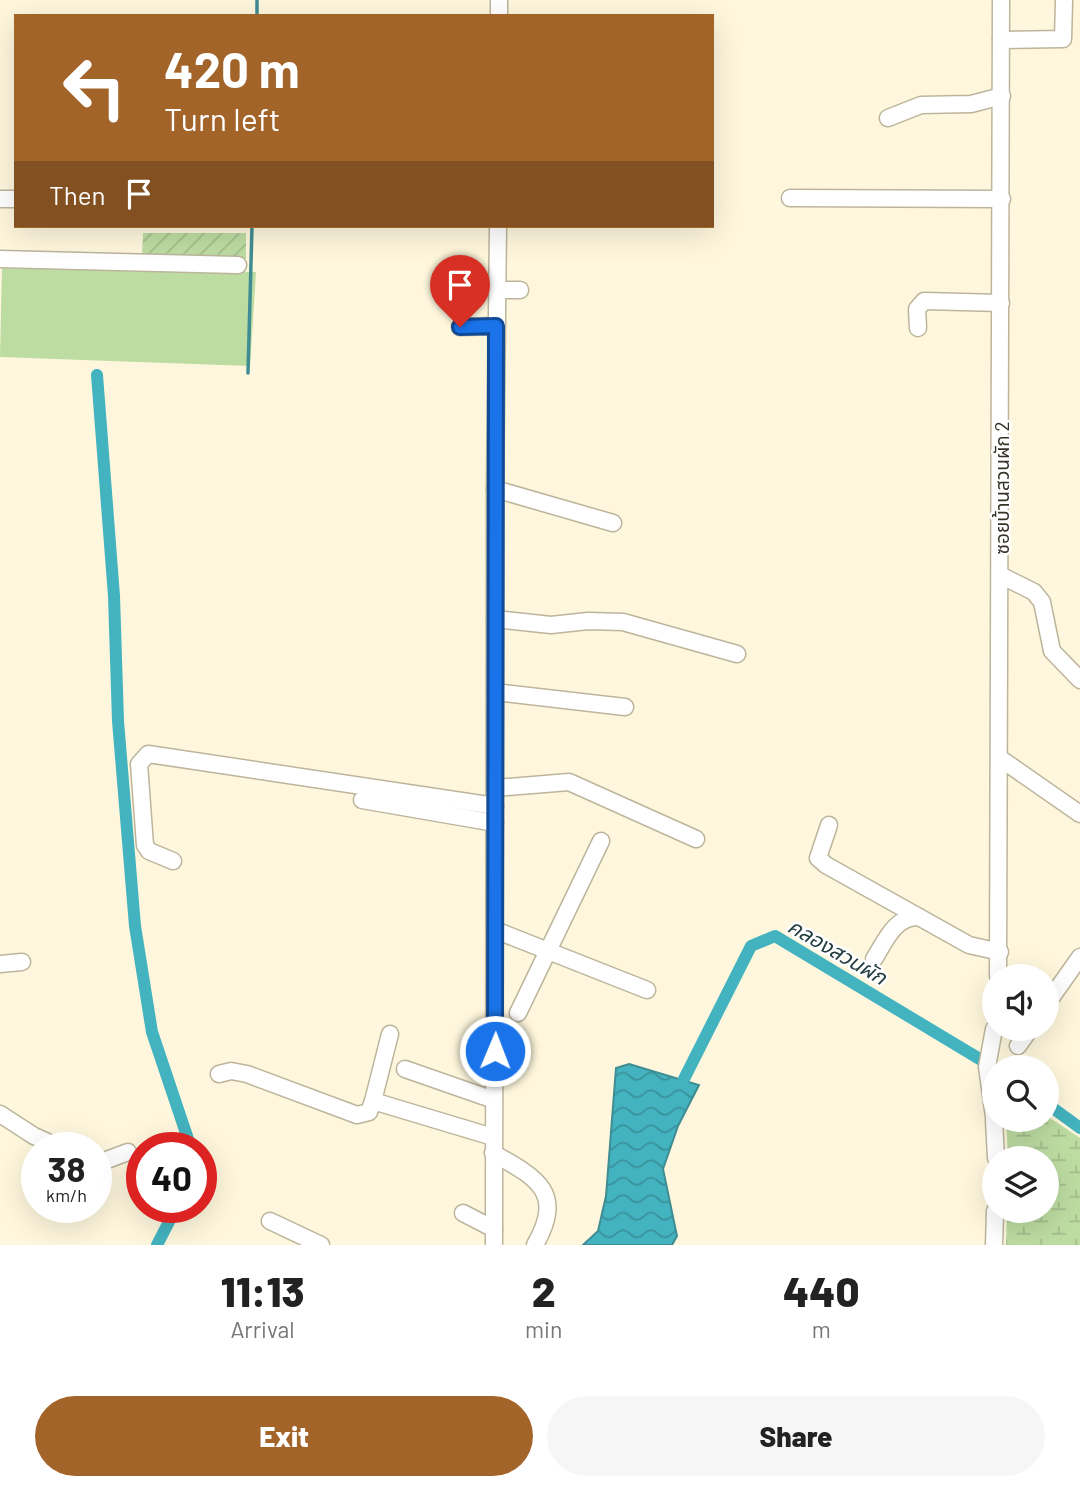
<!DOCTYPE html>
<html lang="en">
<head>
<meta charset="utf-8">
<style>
	:root { --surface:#fff; --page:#f6f6f6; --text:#222; --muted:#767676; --accent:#a3642a }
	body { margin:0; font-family:Barlow,"Noto Sans Thai",sans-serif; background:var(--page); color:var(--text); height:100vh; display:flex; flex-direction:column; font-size:26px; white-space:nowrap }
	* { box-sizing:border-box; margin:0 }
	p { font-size:23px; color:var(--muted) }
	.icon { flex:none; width:38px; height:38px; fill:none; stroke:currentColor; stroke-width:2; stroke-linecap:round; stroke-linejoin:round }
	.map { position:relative; height:1245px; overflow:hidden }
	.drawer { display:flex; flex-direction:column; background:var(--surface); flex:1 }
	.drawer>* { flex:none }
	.guide { position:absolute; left:14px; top:14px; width:700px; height:214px; border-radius:0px; box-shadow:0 7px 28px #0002; background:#a3642a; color:#fff; overflow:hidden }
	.tools { position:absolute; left:982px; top:964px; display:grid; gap:14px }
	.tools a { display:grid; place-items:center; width:77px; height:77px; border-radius:50%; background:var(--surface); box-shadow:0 7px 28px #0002; font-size:35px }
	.speed { position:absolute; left:21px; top:1132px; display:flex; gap:14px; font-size:35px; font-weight:700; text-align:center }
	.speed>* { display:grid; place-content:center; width:91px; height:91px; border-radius:50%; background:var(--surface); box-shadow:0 7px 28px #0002; line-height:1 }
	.speed small { font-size:18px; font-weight:400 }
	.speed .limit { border:10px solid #d22; background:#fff; color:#111 }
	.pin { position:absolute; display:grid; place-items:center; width:60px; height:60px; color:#fff; margin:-72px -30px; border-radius:50% 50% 50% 0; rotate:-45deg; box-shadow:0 0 7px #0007 }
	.pin .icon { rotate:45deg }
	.me { position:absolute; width:77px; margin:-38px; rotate:1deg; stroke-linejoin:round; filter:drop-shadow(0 0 5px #0008) }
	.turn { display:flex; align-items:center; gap:24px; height:147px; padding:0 35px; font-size:32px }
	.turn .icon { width:91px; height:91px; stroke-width:2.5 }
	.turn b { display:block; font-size:49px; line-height:60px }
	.then { display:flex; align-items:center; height:66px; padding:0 35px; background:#0003; gap:14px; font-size:26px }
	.eta { display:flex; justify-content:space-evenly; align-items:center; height:119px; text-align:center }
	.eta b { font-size:42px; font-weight:800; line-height:49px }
	.cta { display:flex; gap:14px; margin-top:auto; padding:14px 35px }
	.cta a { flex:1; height:80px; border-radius:42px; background:var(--accent); color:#fff; font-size:28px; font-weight:800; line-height:80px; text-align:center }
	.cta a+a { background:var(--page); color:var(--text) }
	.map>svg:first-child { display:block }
	.grass { fill:#bddca2 }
	.wetland { fill:url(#wetland-marsh) }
	.garden { fill:url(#garden-furrows) }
	.water { fill:url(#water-waves); stroke:#3f8c92; stroke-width:2 }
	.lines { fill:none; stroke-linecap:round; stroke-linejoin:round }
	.stream { stroke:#3f8c92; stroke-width:3.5 }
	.canal { stroke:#43b3bf; stroke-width:12 }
	.minor-casing { stroke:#bcb59c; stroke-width:19 }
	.minor { stroke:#fff; stroke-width:16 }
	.route-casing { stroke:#114b97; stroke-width:18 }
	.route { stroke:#1a73e8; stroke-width:12 }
	.labels { text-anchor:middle; stroke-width:5; stroke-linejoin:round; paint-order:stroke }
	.street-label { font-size:19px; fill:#353228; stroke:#fff }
	.water-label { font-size:21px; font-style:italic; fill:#243d40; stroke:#fff }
</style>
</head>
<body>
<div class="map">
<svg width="1080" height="1245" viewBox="0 0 1080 1245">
	<defs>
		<pattern id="wetland-marsh" width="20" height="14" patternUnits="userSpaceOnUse" patternTransform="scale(1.75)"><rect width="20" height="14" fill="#bddca2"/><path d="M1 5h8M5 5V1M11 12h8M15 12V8" fill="none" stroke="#a3bd8c"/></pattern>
		<pattern id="garden-furrows" width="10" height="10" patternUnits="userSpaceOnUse" patternTransform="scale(1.75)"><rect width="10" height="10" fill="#bddca2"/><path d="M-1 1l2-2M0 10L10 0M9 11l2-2" fill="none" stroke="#a3bd8c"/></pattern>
		<pattern id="water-waves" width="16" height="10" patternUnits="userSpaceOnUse" patternTransform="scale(1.75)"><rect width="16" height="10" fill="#43b3bf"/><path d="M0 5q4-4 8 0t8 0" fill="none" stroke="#39929b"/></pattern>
	</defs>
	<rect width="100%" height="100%" fill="#fef7dd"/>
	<polygon class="grass" points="2,268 256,272 250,366 0,357"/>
	<polygon class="wetland" points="1047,1116 1080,1138 1080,1245 1006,1245 1007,1211 1046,1211 1046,1158 1008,1158 1006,1120 1046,1120"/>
	<polygon class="garden" points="143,233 246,233 246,259 142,258"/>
	<polygon class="water" points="629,1064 699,1085 678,1126 663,1169 677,1236 672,1245 583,1245 598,1231 606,1196 616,1068"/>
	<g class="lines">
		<g class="stream">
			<polyline points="257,16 257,0"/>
			<polyline points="248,373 252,226"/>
		</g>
		<g class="canal">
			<polyline points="97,375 114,596 118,721 135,926 152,1032 191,1148"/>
			<polyline points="684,1079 751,946 775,936 993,1067"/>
			<polyline points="1046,1103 1080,1128"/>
			<polyline points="157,1245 176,1208"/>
		</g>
		<defs>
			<g id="minor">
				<polyline points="499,16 499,0"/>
				<polyline points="1001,40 1063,39 1064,1"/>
				<polyline points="888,118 921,105 971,104 1002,96"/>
				<polyline points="790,198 1002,199"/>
				<polyline points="0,199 16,199"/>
				<polyline points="0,259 238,265"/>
				<polyline points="497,290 520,290"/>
				<polyline points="460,327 496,326"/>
				<polyline points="918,328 917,309 924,301 1001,303"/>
				<polyline points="495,489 613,523"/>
				<polyline points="1002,576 1034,592 1042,602 1052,651 1080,680"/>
				<polyline points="495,619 551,625 588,621 623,622 737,654"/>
				<polyline points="495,692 625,707"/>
				<polyline points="1001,759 1080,814"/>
				<polyline points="495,788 569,782 696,839"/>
				<polyline points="362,800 495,823"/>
				<polyline points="829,825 818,858 826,865 969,945 1000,952"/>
				<polyline points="173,861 149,851 145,845 139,764 148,754 495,806"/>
				<polyline points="495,930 647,990"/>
				<path d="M874,959C886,940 895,916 919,917"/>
				<polyline points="0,964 22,962"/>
				<polyline points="998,976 1001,0"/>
				<polyline points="1046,1005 1080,957"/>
				<polyline points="518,1013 601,841"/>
				<polyline points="390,1034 373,1101 493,1137"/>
				<polyline points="1018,1046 1030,1029"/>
				<polyline points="405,1069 494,1100"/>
				<polyline points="219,1074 231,1071 247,1074 357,1115 369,1112 373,1101"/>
				<polyline points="0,1114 34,1136 61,1148"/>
				<polyline points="994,1117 987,1067 994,1029"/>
				<polyline points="994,1120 996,1158"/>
				<path d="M493,1153C537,1178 565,1192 535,1245"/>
				<polyline points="96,1164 128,1152"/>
				<polyline points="463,1213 494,1229"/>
				<polyline points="270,1221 321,1245"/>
				<polyline points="494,1245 495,489 498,226"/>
				<polyline points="994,1245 995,1211"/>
			</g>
		</defs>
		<use href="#minor" class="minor-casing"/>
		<use href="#minor" class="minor"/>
	</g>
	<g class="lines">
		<defs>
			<polyline id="route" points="460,327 496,326 495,1051"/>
		</defs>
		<use href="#route" class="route-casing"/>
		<use href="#route" class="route"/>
	</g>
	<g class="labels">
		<g class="street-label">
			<text transform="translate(1002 488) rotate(-90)" y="7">ซอยบ้านสวนผัก 2</text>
		</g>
		<g class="water-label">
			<text transform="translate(837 952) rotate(30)" y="7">คลองสวนผัก</text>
		</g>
	</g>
</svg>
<div class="tools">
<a><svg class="icon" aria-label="sound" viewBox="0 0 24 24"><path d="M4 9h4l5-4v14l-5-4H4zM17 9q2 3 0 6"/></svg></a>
<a><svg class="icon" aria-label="search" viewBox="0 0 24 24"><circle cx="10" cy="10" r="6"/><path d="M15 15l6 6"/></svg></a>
<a><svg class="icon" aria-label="layers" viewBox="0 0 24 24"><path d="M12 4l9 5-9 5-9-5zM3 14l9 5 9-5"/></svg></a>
</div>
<div class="speed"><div>38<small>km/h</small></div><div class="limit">40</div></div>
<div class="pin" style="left:460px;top:327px;background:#d93025"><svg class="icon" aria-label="arrive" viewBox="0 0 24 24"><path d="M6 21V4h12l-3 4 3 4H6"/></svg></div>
<svg class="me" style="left:495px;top:1051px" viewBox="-20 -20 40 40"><circle r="17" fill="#1a73e8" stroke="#fff" stroke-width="3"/><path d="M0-11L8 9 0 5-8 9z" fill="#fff"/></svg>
<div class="guide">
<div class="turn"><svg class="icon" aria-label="left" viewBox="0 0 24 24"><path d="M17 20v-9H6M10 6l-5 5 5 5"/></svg><div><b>420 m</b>Turn left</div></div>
<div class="then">Then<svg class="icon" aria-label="arrive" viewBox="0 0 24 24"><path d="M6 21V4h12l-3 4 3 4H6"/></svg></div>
</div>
</div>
<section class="drawer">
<div class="eta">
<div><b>11:13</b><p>Arrival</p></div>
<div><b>2</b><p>min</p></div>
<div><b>440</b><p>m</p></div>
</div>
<div class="cta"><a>Exit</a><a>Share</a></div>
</section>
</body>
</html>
